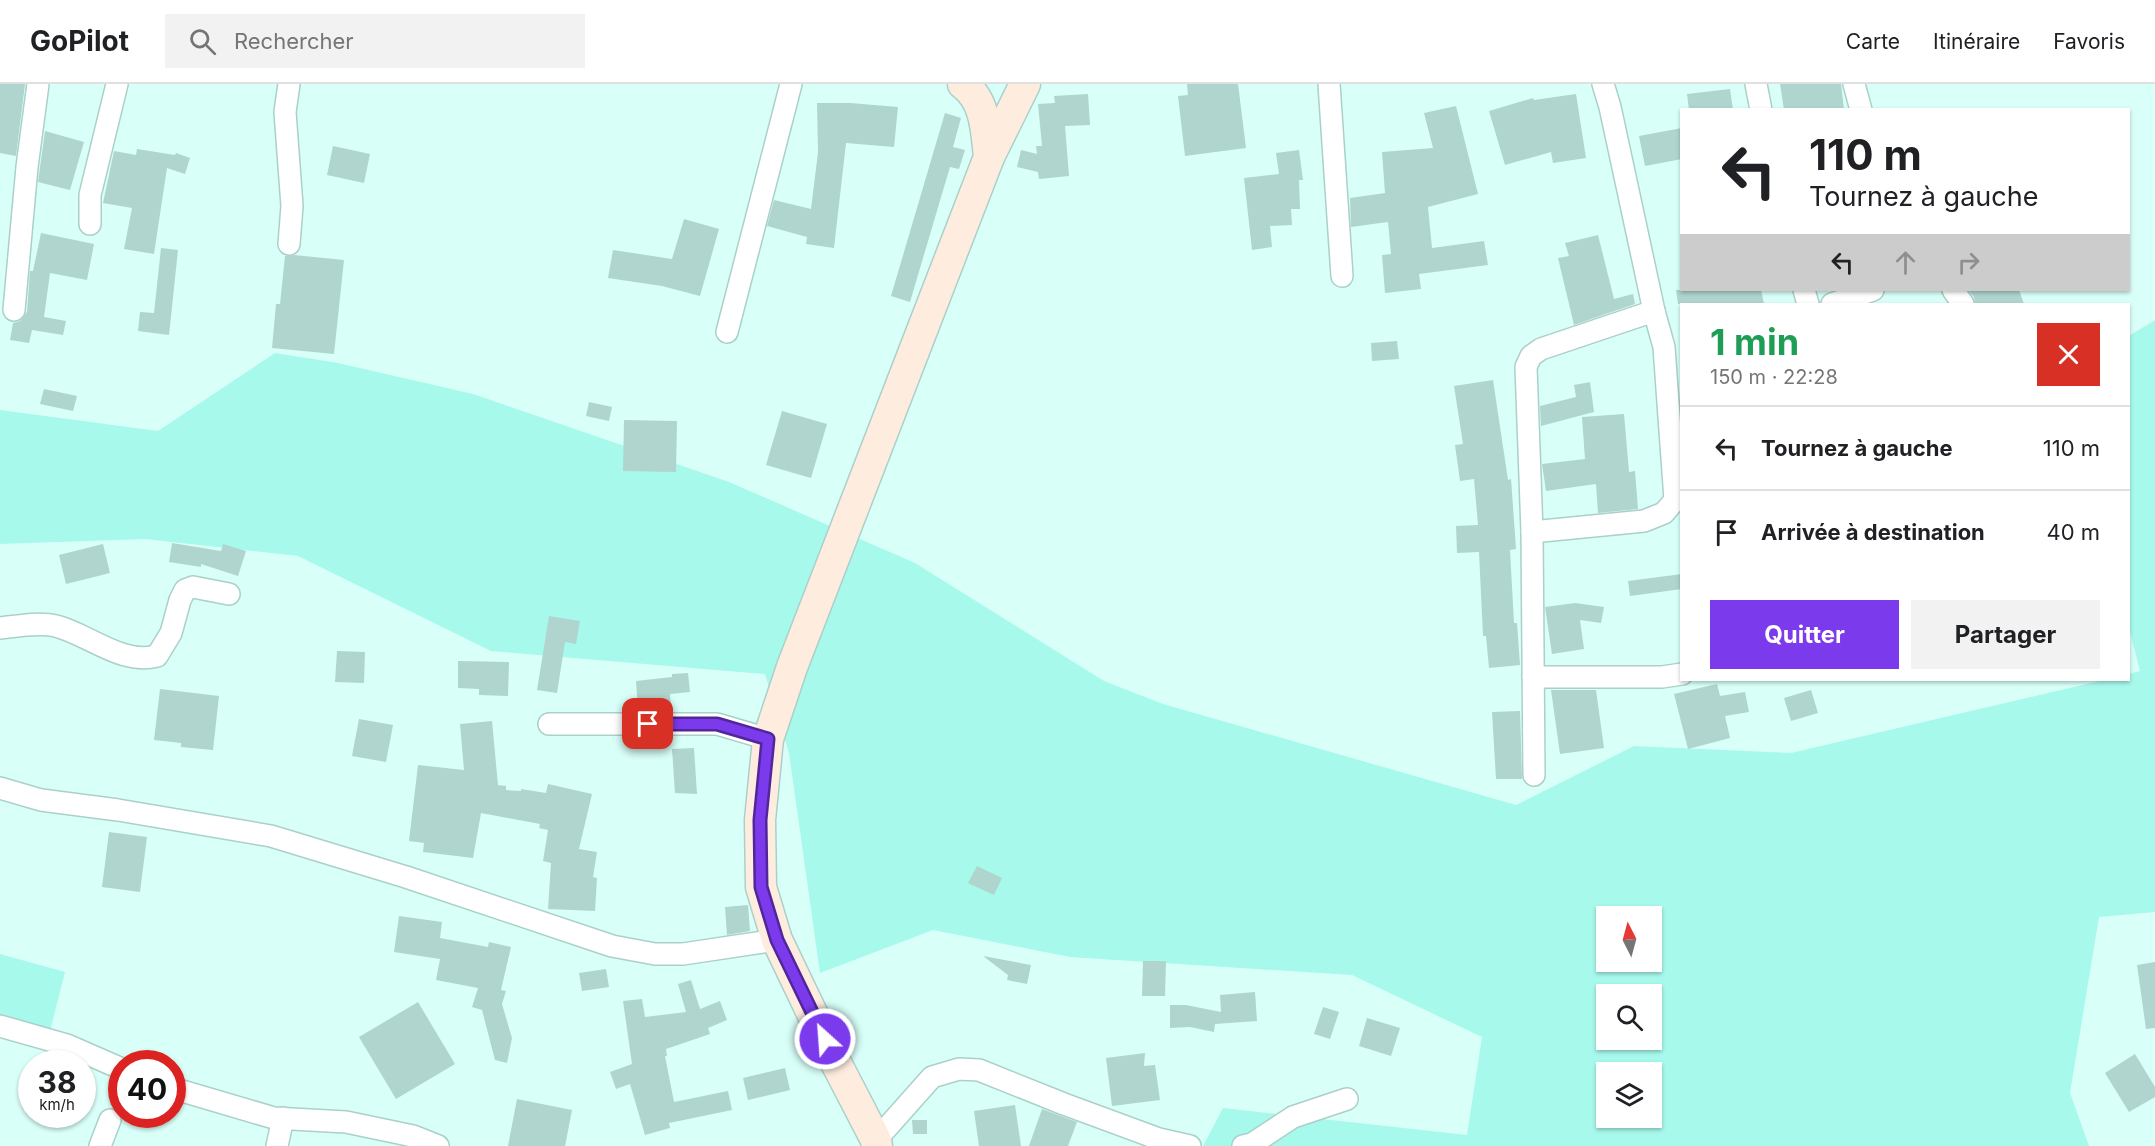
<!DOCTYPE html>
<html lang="fr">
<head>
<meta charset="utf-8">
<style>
	:root { --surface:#fff; --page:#f2f2f2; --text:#202124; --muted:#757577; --line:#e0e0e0; --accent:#7c3aed }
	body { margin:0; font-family:Inter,sans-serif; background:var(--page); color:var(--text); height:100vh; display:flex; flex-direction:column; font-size:22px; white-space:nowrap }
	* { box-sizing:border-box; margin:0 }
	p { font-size:20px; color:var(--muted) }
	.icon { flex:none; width:33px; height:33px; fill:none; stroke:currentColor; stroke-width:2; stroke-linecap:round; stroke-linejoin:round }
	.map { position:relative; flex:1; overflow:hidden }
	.panel { position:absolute; left:1680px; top:219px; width:450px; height:378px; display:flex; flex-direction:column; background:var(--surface); border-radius:0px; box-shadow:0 2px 4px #0004 }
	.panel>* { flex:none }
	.guide { position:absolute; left:1680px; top:24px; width:450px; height:183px; border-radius:0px; box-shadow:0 2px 4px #0004; background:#fff; color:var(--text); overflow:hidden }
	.needle { width:39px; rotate:354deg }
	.fabs { position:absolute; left:1596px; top:822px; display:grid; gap:12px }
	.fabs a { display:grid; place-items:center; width:66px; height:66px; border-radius:0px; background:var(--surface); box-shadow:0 2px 4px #0004; font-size:30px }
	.speed { position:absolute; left:18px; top:966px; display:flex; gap:12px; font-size:30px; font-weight:700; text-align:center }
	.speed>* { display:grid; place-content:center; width:78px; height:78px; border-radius:50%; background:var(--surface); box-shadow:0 2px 4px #0004; line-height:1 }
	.speed small { font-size:15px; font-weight:400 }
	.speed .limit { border:9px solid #d22; background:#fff; color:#111 }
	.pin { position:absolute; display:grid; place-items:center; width:51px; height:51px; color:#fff; margin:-26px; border-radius:12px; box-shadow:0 3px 9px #0006 }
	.me { position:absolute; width:66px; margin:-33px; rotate:334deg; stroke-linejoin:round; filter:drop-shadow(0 0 4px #0008) }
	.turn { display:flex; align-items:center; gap:21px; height:126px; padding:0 30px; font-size:27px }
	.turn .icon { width:78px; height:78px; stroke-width:2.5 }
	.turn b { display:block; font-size:42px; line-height:51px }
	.lanes { display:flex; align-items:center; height:57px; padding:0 30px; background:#0003; justify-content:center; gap:30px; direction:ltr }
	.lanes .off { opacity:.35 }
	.round { display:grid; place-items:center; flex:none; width:63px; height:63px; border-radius:0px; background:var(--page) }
	.overview { display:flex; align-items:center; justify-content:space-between; height:102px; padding:0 30px }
	h1 { font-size:36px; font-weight:700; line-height:45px; color:#1e9e55 }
	.primary-button { display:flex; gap:12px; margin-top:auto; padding:12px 30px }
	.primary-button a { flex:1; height:69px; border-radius:0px; background:var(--accent); color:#fff; font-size:24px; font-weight:700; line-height:69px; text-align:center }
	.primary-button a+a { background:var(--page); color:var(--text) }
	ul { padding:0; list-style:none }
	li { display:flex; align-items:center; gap:18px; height:84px; padding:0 30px; border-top:2px solid var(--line) }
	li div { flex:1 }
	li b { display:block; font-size:22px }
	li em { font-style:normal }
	header { display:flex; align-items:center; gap:36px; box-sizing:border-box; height:84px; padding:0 30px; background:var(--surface); border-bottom:2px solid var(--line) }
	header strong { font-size:28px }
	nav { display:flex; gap:33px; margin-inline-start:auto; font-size:21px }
	.search { width:420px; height:54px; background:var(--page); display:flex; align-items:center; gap:15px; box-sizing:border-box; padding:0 21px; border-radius:0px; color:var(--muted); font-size:22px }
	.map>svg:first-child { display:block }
	.green { fill:#a7f9ec; fill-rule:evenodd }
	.building { fill:#afd5ce }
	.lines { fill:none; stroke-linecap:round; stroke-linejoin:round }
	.street-casing { stroke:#abd0ca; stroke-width:24 }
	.secondary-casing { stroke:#abd0ca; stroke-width:33 }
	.street { stroke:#fff; stroke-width:21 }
	.secondary { stroke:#feecde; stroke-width:30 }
	.route-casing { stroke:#51269a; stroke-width:15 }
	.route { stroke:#7c3aed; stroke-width:10 }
</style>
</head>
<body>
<header>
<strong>GoPilot</strong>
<div class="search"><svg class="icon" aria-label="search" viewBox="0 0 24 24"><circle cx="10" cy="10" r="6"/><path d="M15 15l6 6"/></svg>Rechercher</div>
<nav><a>Carte</a><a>Itinéraire</a><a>Favoris</a></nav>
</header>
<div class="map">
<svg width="2155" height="1062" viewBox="0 0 2155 1062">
	<rect width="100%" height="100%" fill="#d8fff8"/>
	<g class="green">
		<path d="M2155,236V828L2099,833L2070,1009L2089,1062H1203L1223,1024L1467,1051L1482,953L1352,891L1070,873L933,846L820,889L789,669L765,590L491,567L298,472L145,455L0,460V326L158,347L275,269L338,279L473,310L729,398L915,479L1104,597L1163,620L1516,721L1634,662L1791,669L2104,596H2128L2129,590L2140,587L2128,540L2129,252ZM1606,832H1652V878H1606ZM1606,910H1652V956H1606ZM1606,988H1652V1034H1606Z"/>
		<polygon points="0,870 65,888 48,955 0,948"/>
	</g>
	<g class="building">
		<polygon points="0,0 25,0 16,72 0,69"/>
		<polygon points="1187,0 1238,0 1246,64 1185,72 1178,12 1188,11"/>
		<polygon points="1780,0 1841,0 1844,26 1784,26"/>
		<polygon points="1730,5 1733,26 1689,26 1687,10"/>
		<polygon points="1088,10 1090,41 1065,42 1069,92 1039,95 1038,88 1017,83 1021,66 1037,70 1036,62 1042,62 1038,20 1055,19 1054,12"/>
		<polygon points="1576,10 1586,74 1553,79 1551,68 1505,81 1489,27 1533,14 1534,16"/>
		<polygon points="817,19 850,19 898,23 894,63 846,59 834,164 806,160 807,153 767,142 774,116 811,125 818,68"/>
		<polygon points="1456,22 1478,110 1428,123 1432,164 1484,157 1488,181 1419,190 1421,205 1385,209 1382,171 1391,170 1388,138 1351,143 1350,114 1385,109 1382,68 1433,64 1424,29"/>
		<polygon points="945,29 961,34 953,63 965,66 959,85 950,83 910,218 891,212"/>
		<polygon points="1682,44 1682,75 1645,82 1639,52"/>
		<polygon points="45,47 84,58 70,106 38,98"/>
		<polygon points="333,62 370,70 364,99 327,91"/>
		<polygon points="137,65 175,71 176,69 190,74 185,90 167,84 154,170 124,165 132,124 103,119 114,67 136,71"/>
		<polygon points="1299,66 1303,96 1299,96 1300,125 1291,125 1292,141 1270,142 1272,163 1252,166 1244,94 1279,90 1276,69"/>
		<polygon points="684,135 719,145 700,212 662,202 608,194 613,166 672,175"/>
		<polygon points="41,149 94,160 87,196 50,189 44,233 66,237 63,251 32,246 29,259 10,256 13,239 20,237 27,228 30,187 33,187"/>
		<polygon points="1598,151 1614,215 1633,210 1635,220 1574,241 1558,174 1569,172 1565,159"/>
		<polygon points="161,164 178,166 169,251 138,247 140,228 154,229"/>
		<polygon points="294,171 344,176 334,270 272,264 276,220 280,220 285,172"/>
		<polygon points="1676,206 1761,206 1764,220 1678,220"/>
		<polygon points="1968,206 2019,206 2024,220 1975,220 1974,213"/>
		<polygon points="1397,257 1399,275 1372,277 1371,259"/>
		<polygon points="1493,296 1508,396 1511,395 1516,465 1510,466 1514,539 1517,539 1520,581 1489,584 1486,552 1483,552 1479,468 1457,469 1456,442 1478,441 1474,395 1460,397 1455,361 1463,360 1454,302"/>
		<polygon points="1590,298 1594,328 1541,342 1540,322 1576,313 1574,301"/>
		<polygon points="44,305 77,312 73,327 40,320"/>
		<polygon points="589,318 612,323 609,337 586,332"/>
		<polygon points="782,327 827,340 811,394 766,381"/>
		<polygon points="1624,330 1629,388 1635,387 1638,425 1598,429 1596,400 1546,407 1542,380 1585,375 1582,333"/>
		<polygon points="624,336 677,337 676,388 623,387"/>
		<polygon points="172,459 221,467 223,460 246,467 238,492 201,480 201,483 169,478"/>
		<polygon points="103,460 110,489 66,500 59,471"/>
		<polygon points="1682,490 1682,505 1630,512 1628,497"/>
		<polygon points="1575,519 1604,523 1601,539 1580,536 1584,565 1552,570 1545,523"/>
		<polygon points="549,532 580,537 576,560 565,558 557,609 537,606"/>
		<polygon points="337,567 365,568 364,599 335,598"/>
		<polygon points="458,577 509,578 508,612 479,611 479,605 458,604"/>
		<polygon points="688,589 690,608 670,610 671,623 638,626 636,597 672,593 672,590"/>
		<polygon points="1717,600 1720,612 1745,608 1749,628 1725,632 1730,654 1688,665 1674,610"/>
		<polygon points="160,605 219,612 213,666 181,663 181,659 154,656"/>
		<polygon points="1551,606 1596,606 1604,664 1560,670"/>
		<polygon points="1811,606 1818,629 1791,637 1784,614"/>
		<polygon points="1520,627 1522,695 1496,695 1492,628"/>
		<polygon points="359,635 393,641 386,678 352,672"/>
		<polygon points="492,637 498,701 506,702 506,706 521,707 521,705 546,709 548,700 592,710 579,765 597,768 593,793 597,794 595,827 548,825 551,779 543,777 548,746 539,744 540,740 481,729 473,774 423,768 424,759 409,757 418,681 464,686 460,640"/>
		<polygon points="694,664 697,710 675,709 672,665"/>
		<polygon points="109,748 147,753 140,808 102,803"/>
		<polygon points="977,782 1002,794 994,811 968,799"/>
		<polygon points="748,821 750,847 727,851 725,823"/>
		<polygon points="399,832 442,838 440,854 488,863 489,858 511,863 501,906 506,907 502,920 512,954 507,979 495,976 482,926 472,923 478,904 436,896 440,875 394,868"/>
		<polygon points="983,872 1031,881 1027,900 1007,896 1008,891"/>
		<polygon points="1143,877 1166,877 1165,912 1142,912"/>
		<polygon points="2155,878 2155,944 2146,945 2137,881"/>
		<polygon points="606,885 609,903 582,907 579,889"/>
		<polygon points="691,896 700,925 720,917 727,936 708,944 710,950 666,965 667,972 665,972 674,1018 728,1007 732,1026 669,1039 670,1044 645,1051 630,1000 616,1005 610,988 632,980 623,917 642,915 645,933 686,928 678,900"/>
		<polygon points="1255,908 1257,937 1215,940 1214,948 1190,943 1170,944 1170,921 1186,921 1221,928 1220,911"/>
		<polygon points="418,918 455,980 396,1015 359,953"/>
		<polygon points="1323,923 1339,928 1330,955 1314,950"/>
		<polygon points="1367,934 1400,944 1391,972 1359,962"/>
		<polygon points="1145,969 1144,982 1155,981 1160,1016 1112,1022 1106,974"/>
		<polygon points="2135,970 2155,1003 2155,1013 2129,1028 2105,989"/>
		<polygon points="785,984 790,1006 748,1016 743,994"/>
		<polygon points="517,1015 572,1026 565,1062 508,1062"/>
		<polygon points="1015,1021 1021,1062 979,1062 974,1027"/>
		<polygon points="1042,1025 1077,1038 1068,1062 1029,1062"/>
		<polygon points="912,1036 927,1036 927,1050 913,1050"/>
	</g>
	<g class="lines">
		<defs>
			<g id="street">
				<polyline points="289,0 285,28 292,122 289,160"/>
				<polyline points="1329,0 1342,192"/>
				<polyline points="1756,0 1761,26"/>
				<polyline points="1854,0 1861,26"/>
				<polyline points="90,140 90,111 117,0"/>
				<polyline points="1804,206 1808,220"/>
				<polyline points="1953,206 1963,220"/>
				<polyline points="1832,220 1873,206"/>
				<polyline points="14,226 27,83 38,0"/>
				<polyline points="727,248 791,0"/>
				<polyline points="1532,448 1644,437 1664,429 1675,416 1664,263 1654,227 1610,23 1603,0"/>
				<path d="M0,544C17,542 40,538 56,542C90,551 121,581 157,572L171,549L180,516L185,506L193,503L229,510"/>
				<polyline points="1533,593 1662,593 1682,590"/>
				<polyline points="549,640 717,640 768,655"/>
				<polyline points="1534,691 1532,448 1526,283 1531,272 1541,265 1654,227"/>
				<polyline points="0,704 41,716 118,726 271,752 406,793 612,862 655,870 683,870 777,856"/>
				<polyline points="0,942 67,961 122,985"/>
				<polyline points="172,1004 274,1034 346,1038 413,1052 438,1062"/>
				<polyline points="876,1056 932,993 959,985 979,986 1064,1020 1159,1055 1190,1062"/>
				<polyline points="100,1062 110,1036"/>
				<polyline points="277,1062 283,1034"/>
				<polyline points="1243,1062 1252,1060 1293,1033 1347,1015"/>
			</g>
			<g id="secondary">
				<polyline points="989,73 1025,0"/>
				<path d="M877,1062L876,1056L834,975L777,856L761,803L760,736L768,655L792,583L989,73C986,47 986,17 963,0"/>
			</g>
		</defs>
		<use href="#street" class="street-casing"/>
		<use href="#secondary" class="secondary-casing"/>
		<use href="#street" class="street"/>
		<use href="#secondary" class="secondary"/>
	</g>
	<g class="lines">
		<defs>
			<polyline id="route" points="648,640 717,640 768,655 760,736 761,803 777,856 825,955"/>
		</defs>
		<use href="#route" class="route-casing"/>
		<use href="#route" class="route"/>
	</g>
</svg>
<div class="fabs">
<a><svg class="needle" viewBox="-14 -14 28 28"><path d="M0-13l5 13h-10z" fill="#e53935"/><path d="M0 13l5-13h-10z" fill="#757577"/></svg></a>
<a><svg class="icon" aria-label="search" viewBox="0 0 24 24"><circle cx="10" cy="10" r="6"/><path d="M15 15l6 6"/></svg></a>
<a><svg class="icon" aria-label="layers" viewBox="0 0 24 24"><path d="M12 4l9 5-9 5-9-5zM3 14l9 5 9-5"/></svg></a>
</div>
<div class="speed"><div>38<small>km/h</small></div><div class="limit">40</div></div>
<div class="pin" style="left:648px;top:640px;background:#d93025"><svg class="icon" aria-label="arrive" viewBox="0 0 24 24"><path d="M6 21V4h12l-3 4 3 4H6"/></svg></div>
<svg class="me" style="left:825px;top:955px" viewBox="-20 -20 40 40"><circle r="17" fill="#7c3aed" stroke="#fff" stroke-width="3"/><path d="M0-11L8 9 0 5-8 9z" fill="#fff"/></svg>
<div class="guide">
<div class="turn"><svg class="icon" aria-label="left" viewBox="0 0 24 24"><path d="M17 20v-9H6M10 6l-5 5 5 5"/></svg><div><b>110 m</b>Tournez à gauche</div></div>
<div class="lanes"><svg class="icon" aria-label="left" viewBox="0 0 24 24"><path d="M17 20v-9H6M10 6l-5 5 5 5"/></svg><svg class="icon off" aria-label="ahead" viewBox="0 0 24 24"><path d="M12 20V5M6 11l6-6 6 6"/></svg><svg class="icon off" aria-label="right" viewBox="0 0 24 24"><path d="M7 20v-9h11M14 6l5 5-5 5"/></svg></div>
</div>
<section class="panel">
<div class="overview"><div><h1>1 min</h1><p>150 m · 22:28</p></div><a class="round" style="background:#d93025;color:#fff"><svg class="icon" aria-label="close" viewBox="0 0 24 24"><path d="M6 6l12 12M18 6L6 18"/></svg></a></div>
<ul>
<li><svg class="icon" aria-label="left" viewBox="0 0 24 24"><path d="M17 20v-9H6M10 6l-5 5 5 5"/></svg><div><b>Tournez à gauche</b></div><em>110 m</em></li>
<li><svg class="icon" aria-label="arrive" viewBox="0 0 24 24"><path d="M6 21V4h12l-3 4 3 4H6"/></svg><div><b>Arrivée à destination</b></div><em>40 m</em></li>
</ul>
<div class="primary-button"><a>Quitter</a><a>Partager</a></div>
</section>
</div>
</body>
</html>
